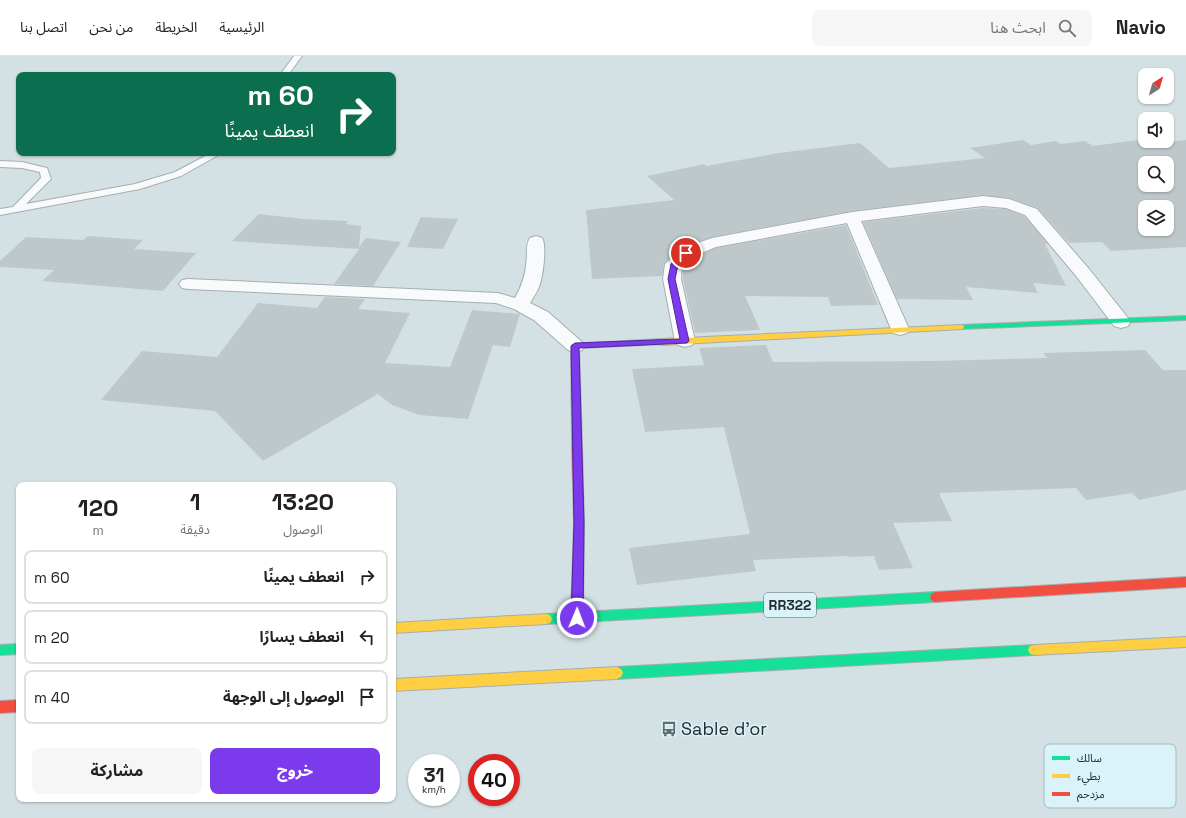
<!DOCTYPE html>
<html lang="ar">
<head>
<meta charset="utf-8">
<style>
	:root { --surface:#fff; --page:#f6f6f6; --text:#222; --muted:#767676; --line:#e0e0e0; --accent:#7c3aed }
	body { margin:0; font-family:"Space Grotesk","Noto Sans Arabic",sans-serif; background:var(--page); color:var(--text); direction:rtl; height:100vh; display:flex; flex-direction:column; font-size:15px; white-space:nowrap }
	* { box-sizing:border-box; margin:0 }
	p { font-size:13px; color:var(--muted) }
	.icon { flex:none; width:22px; height:22px; fill:none; stroke:currentColor; stroke-width:2; stroke-linecap:round; stroke-linejoin:round }
	.map { position:relative; flex:1; overflow:hidden; direction:ltr }
	.panel { position:absolute; left:16px; top:426px; width:380px; height:320px; display:flex; flex-direction:column; background:var(--surface); border-radius:8px; box-shadow:0 1px 3px #0004; direction:rtl }
	.panel>* { flex:none }
	.guide { position:absolute; left:16px; top:16px; width:380px; height:84px; border-radius:8px; box-shadow:0 1px 3px #0004; direction:rtl; background:#0b6e4f; color:#fff; overflow:hidden }
	.needle { width:26px; rotate:37deg }
	.tools { position:absolute; left:1138px; top:12px; display:grid; gap:8px }
	.tools a { display:grid; place-items:center; width:36px; height:36px; border-radius:8px; background:var(--surface); box-shadow:0 1px 3px #0004; font-size:20px }
	.speed { position:absolute; left:408px; top:698px; display:flex; gap:8px; font-size:20px; font-weight:700; text-align:center }
	.speed>* { display:grid; place-content:center; width:52px; height:52px; border-radius:50%; background:var(--surface); box-shadow:0 1px 3px #0004; line-height:1 }
	.speed small { font-size:10px; font-weight:400 }
	.speed .limit { border:6px solid #d22; background:#fff; color:#111 }
	.pin { position:absolute; display:grid; place-items:center; width:34px; height:34px; color:#fff; margin:-17px; border:2px solid #fff; border-radius:50%; box-shadow:0 1px 4px #0007 }
	.me { position:absolute; width:44px; margin:-22px; rotate:1deg; stroke-linejoin:round; filter:drop-shadow(0 0 3px #0008) }
	.turn { display:flex; align-items:center; gap:14px; height:84px; padding:0 16px; font-size:18px }
	.turn .icon { width:52px; height:52px; stroke-width:2.5 }
	.turn b { display:block; font-size:28px; line-height:34px }
	.eta { display:flex; justify-content:space-evenly; align-items:center; height:68px; text-align:center }
	.eta b { font-size:24px; font-weight:700; line-height:28px }
	.button { display:flex; gap:8px; margin-top:auto; padding:8px 16px }
	.button a { flex:1; height:46px; border-radius:8px; background:var(--accent); color:#fff; font-size:16px; font-weight:700; line-height:46px; text-align:center }
	.button a+a { background:var(--page); color:var(--text) }
	ul { padding:0; list-style:none }
	li { display:flex; align-items:center; gap:12px; height:54px; margin:0 8px 6px; padding:0 8px; border:2px solid var(--line); border-radius:8px }
	li div { flex:1 }
	li b { display:block; font-size:15px }
	li em { font-style:normal }
	header { display:flex; align-items:center; gap:24px; box-sizing:border-box; height:56px; padding:0 20px; background:var(--surface); border-bottom:1px solid var(--line) }
	header strong { font-size:19px }
	nav { display:flex; gap:22px; margin-inline-start:auto; font-size:14px }
	.search { width:280px; height:36px; background:var(--page); display:flex; align-items:center; gap:10px; box-sizing:border-box; padding:0 14px; border-radius:8px; color:var(--muted); font-size:15px }
	.map>svg:first-child { display:block }
	.building { fill:#bec8ca; fill-rule:evenodd }
	.lines { fill:none; stroke-linecap:round; stroke-linejoin:round }
	.lane-casing { stroke:#a4aeb1; stroke-width:2 }
	.street-casing { stroke:#a4aeb1; stroke-width:2 }
	.fast-casing { stroke:#a4aeb1; stroke-width:2 }
	.slow-casing { stroke:#a4aeb1; stroke-width:2 }
	.jam-casing { stroke:#a4aeb1; stroke-width:2 }
	.lane { fill:#f9fafb; fill-rule:evenodd }
	.street { fill:#f9fafb; fill-rule:evenodd }
	.fast { fill:#16e098; fill-rule:evenodd }
	.slow { fill:#ffcf43; fill-rule:evenodd }
	.jam { fill:#f24e42; fill-rule:evenodd }
	.route { fill:#7c3aed; stroke:#51269a }
	.labels { text-anchor:middle; stroke-width:3; stroke-linejoin:round; paint-order:stroke }
	.shield { fill:#daf3f8; stroke:#5a686b; stroke-width:1 }
	.shield-label { font-size:14px; font-weight:bold; fill:#232d2f }
	.near-poi-label { font-size:18px; fill:#232d2f; stroke:#daf3f8; text-anchor:start }
	.key { fill:#daf3f8; stroke:#a3b8bc; stroke-width:1 }
	.key-label { font-size:11px; fill:#232d2f }
</style>
</head>
<body>
<header>
<strong>Navio</strong>
<div class="search"><svg class="icon" aria-label="search" viewBox="0 0 24 24"><circle cx="10" cy="10" r="6"/><path d="M15 15l6 6"/></svg>ابحث هنا</div>
<nav><a>الرئيسية</a><a>الخريطة</a><a>من نحن</a><a>اتصل بنا</a></nav>
</header>
<div class="map">
<svg width="1186" height="762" viewBox="0 0 1186 762">
	<rect width="100%" height="100%" fill="#d4e1e4"/>
	<g class="building">
		<path d="M1145,83V88L1186,84V191L1111,195L1102,186L1069,187L1038,152L1009,142L983,139L852,155L712,181L679,192L664,207L662,220L592,223L586,154L674,144L647,120L705,108L706,110L779,97L860,87L889,112L985,102L970,92L1023,84L1031,89L1056,85L1061,88L1085,85L1093,90ZM1145,107H1167V129H1145ZM1145,151H1167V173H1145Z"/>
		<polygon points="983,152 1006,153 1024,160 1048,188 1045,188 1066,230 1033,227 1038,237 966,231 973,244 897,243 863,166"/>
		<polygon points="259,158 304,163 348,165 346,168 361,170 359,191 366,182 401,186 373,230 334,228 359,193 232,185"/>
		<polygon points="421,161 458,163 443,193 407,191"/>
		<polygon points="846,169 878,249 831,250 828,241 745,240 760,274 695,277 683,223 683,210 693,202 716,192"/>
		<polygon points="88,180 143,184 134,193 196,197 163,235 42,225 54,214 0,211 0,205 26,181 83,184"/>
		<polygon points="325,241 365,243 358,253 410,257 385,307 450,311 472,254 520,258 510,291 493,289 468,363 419,359 392,349 378,338 263,405 215,355 101,344 142,295 217,301 258,247 317,252"/>
		<polygon points="766,289 773,306 933,305 1047,302 1043,297 1145,294 1163,314 1186,314 1186,434 1139,444 1132,437 1086,444 1076,432 939,437 952,465 893,467 913,512 879,514 874,500 848,501 847,500 753,504 756,515 637,529 629,492 750,478 724,371 645,376 632,313 704,309 699,292"/>
	</g>
	<g class="lines">
		<defs>
			<g id="lane">
				<polygon points="294,0 302,0 288,19 280,19"/>
				<polygon points="211,97 222,97 181,120 140,133 0,159 0,153 13,151 41,122 40,116 22,112 0,111 0,105 22,106 47,112 51,123 26,148 135,128 175,116"/>
			</g>
			<g id="street">
				<polygon points="983,140 1009,143 1037,153 1089,213 1128,262 1130,266 1128,270 1121,272 1114,270 1077,221 1025,159 1006,152 983,150 861,165 909,273 907,277 900,279 893,277 891,273 847,167 716,191 692,201 682,209 681,223 695,285 692,289 685,291 678,289 675,285 663,223 665,208 680,193 712,182 852,156"/>
				<path d="M536,180L542,182C547,189 543,221 539,231C537,236 533,242 530,247L548,256L582,286L585,290L582,294L575,296L568,294L534,264L514,253L496,247L188,233L182,232L179,228L182,224L188,223L498,237L515,242C521,231 525,221 526,209C528,200 525,189 530,182Z"/>
			</g>
			<g id="fast">
				<polygon points="1186,260 1186,264 960,273 956,271 960,269"/>
				<polygon points="662,283 665,284 666,286 665,288 579,292 582,392 580,394 574,394 572,392 571,290 572,288"/>
				<polygon points="935,536 939,538 940,541 939,544 935,546 546,568 542,567 540,563 542,559 546,558"/>
				<polygon points="19,588 19,598 0,599 0,589"/>
				<polygon points="1034,589 1038,590 1040,594 1038,598 1034,599 617,623 613,621 611,617 613,613 617,611"/>
			</g>
			<g id="slow">
				<polygon points="960,269 963,269 964,271 963,273 662,289 658,286 662,283"/>
				<polygon points="546,558 550,559 552,563 550,567 546,568 393,577 393,567"/>
				<polygon points="1186,581 1186,591 1034,599 1030,598 1028,594 1030,590 1034,589"/>
				<polygon points="617,611 621,613 623,617 621,621 617,623 393,635 393,623"/>
			</g>
			<g id="jam">
				<polygon points="577,389 580,390 582,392 584,467 583,562 581,566 577,567 573,566 571,562 574,467 572,392 574,390"/>
				<polygon points="1186,521 1186,531 935,546 931,544 930,541 931,538 935,536"/>
				<polygon points="19,644 19,656 0,657 0,645"/>
			</g>
		</defs>
		<use href="#lane" class="lane-casing"/>
		<use href="#street" class="street-casing"/>
		<use href="#fast" class="fast-casing"/>
		<use href="#slow" class="slow-casing"/>
		<use href="#jam" class="jam-casing"/>
		<use href="#lane" class="lane"/>
		<use href="#street" class="street"/>
		<use href="#fast" class="fast"/>
		<use href="#slow" class="slow"/>
		<use href="#jam" class="jam"/>
	</g>
	<polygon class="route" points="686,195 689,197 678,209 675,223 689,285 687,287 579,292 584,467 583,562 581,565 577,567 573,565 571,562 574,467 571,290 575,287 680,283 668,223 671,208"/>
	<defs>
		<symbol id="bus-bare" viewBox="-9 -9 18 18"><path d="M-5-6H5V4H4V6H2V4H-2V6H-4V4H-5ZM-3.5-4V0h7V-4ZM-3.5 1.2v1.5H-2V1.2ZM2 1.2v1.5H3.5V1.2Z" fill="#616c6e" stroke="#daf3f8" stroke-width="2.5" paint-order="stroke"/></symbol>
	</defs>
	<g fill-rule="evenodd">
		<use href="#bus-bare" x="658" y="662" width="22" height="22"/>
	</g>
	<g class="labels">
		<rect class="shield" x="764" y="537" width="52" height="24" rx="3"/>
		<g class="shield-label">
			<text x="790" y="554">RR322</text>
		</g>
		<g class="near-poi-label">
			<text x="681" y="679">Sable d'or</text>
		</g>
	</g>
	<rect x="1044" y="688" width="132" height="64" rx="6" class="key"/>
	<rect x="1052" y="700" width="18" height="4" fill="#16e098"/>
	<rect x="1052" y="718" width="18" height="4" fill="#ffcf43"/>
	<rect x="1052" y="736" width="18" height="4" fill="#f24e42"/>
	<g class="key-label">
		<text x="1077" y="706">سالك</text>
		<text x="1077" y="724">بطيء</text>
		<text x="1077" y="742">مزدحم</text>
	</g>
</svg>
<div class="tools">
<a><svg class="needle" viewBox="-14 -14 28 28"><path d="M0-13l5 13h-10z" fill="#e53935"/><path d="M0 13l5-13h-10z" fill="#767676"/></svg></a>
<a><svg class="icon" aria-label="sound" viewBox="0 0 24 24"><path d="M4 9h4l5-4v14l-5-4H4zM17 9q2 3 0 6"/></svg></a>
<a><svg class="icon" aria-label="search" viewBox="0 0 24 24"><circle cx="10" cy="10" r="6"/><path d="M15 15l6 6"/></svg></a>
<a><svg class="icon" aria-label="layers" viewBox="0 0 24 24"><path d="M12 4l9 5-9 5-9-5zM3 14l9 5 9-5"/></svg></a>
</div>
<div class="speed"><div>31<small>km/h</small></div><div class="limit">40</div></div>
<div class="pin" style="left:686px;top:197px;background:#d93025"><svg class="icon" aria-label="arrive" viewBox="0 0 24 24"><path d="M6 21V4h12l-3 4 3 4H6"/></svg></div>
<svg class="me" style="left:577px;top:562px" viewBox="-20 -20 40 40"><circle r="17" fill="#7c3aed" stroke="#fff" stroke-width="3"/><path d="M0-11L8 9 0 5-8 9z" fill="#fff"/></svg>
<div class="guide">
<div class="turn"><svg class="icon" aria-label="right" viewBox="0 0 24 24"><path d="M7 20v-9h11M14 6l5 5-5 5"/></svg><div><b>60 m</b>انعطف يمينًا</div></div>
</div>
<section class="panel">
<div class="eta">
<div><b>13:20</b><p>الوصول</p></div>
<div><b>1</b><p>دقيقة</p></div>
<div><b>120</b><p>m</p></div>
</div>
<ul>
<li><svg class="icon" aria-label="right" viewBox="0 0 24 24"><path d="M7 20v-9h11M14 6l5 5-5 5"/></svg><div><b>انعطف يمينًا</b></div><em>60 m</em></li>
<li><svg class="icon" aria-label="left" viewBox="0 0 24 24"><path d="M17 20v-9H6M10 6l-5 5 5 5"/></svg><div><b>انعطف يسارًا</b></div><em>20 m</em></li>
<li><svg class="icon" aria-label="arrive" viewBox="0 0 24 24"><path d="M6 21V4h12l-3 4 3 4H6"/></svg><div><b>الوصول إلى الوجهة</b></div><em>40 m</em></li>
</ul>
<div class="button"><a>خروج</a><a>مشاركة</a></div>
</section>
</div>
</body>
</html>
